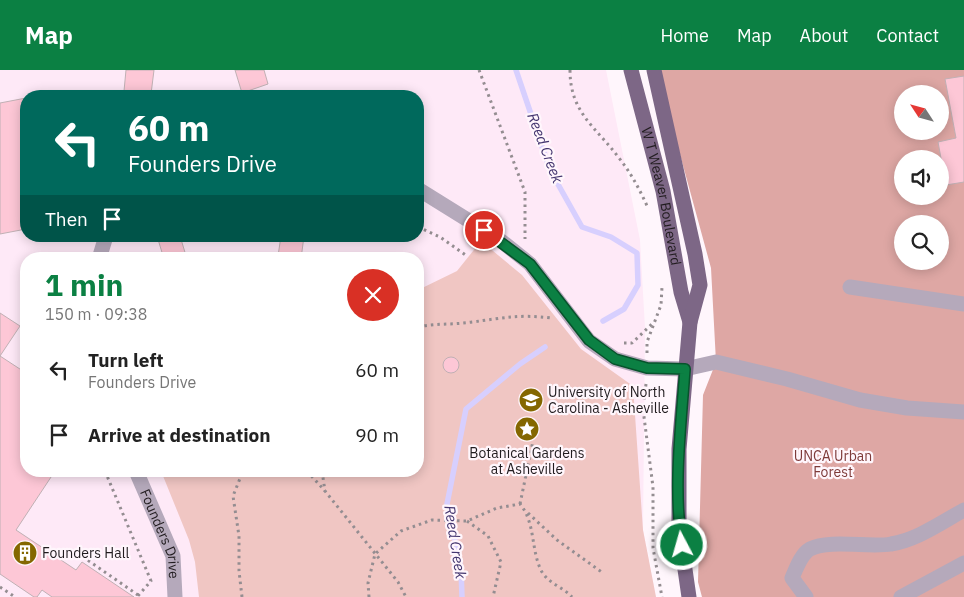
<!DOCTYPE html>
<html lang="en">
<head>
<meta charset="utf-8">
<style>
	:root { --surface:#fff; --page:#f2f2f2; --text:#222; --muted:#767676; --accent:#0b8043 }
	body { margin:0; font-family:"IBM Plex Sans",sans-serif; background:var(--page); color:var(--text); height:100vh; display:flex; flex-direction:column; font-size:19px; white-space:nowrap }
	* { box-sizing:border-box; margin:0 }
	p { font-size:16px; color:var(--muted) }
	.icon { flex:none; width:28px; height:28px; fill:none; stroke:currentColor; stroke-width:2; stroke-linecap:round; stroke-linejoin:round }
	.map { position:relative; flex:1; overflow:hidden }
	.details { position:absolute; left:20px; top:182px; width:404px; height:225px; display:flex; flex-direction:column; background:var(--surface); border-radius:20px; box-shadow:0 2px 12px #0003 }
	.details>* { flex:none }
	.top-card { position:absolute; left:20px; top:20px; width:404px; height:152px; border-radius:20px; box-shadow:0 2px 12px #0003; background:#00695c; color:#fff; overflow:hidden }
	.needle { width:32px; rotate:306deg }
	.fabs { position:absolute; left:894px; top:15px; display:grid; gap:10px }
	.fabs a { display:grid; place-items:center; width:55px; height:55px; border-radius:50%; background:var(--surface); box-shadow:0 2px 12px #0003; font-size:25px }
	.pin { position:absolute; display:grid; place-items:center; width:42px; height:42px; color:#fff; margin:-21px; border:2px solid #fff; border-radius:50%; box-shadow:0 1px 5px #0007 }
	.me { position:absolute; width:55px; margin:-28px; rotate:354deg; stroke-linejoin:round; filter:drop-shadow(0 0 4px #0008) }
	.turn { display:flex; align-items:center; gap:18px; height:105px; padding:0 25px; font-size:22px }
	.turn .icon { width:65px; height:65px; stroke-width:2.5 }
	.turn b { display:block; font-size:35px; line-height:42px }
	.then { display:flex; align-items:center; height:48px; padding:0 25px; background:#0003; gap:10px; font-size:19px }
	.round { display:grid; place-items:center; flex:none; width:52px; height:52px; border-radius:26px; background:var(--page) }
	.head { display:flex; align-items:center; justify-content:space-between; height:85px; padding:0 25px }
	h1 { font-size:30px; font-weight:800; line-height:38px; color:var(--accent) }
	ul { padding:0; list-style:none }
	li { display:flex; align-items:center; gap:15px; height:65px; padding:0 25px }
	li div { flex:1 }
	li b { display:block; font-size:19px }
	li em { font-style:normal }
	header { display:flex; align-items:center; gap:30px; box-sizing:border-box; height:70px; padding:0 25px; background:var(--accent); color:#fff }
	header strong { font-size:24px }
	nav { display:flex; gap:28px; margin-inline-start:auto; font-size:18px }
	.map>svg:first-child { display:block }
	.built { fill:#fee9f7; fill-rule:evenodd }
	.green { fill:#f0c6c3 }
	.forest { fill:#dea7a4; fill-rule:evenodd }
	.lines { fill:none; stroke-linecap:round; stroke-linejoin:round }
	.stream { stroke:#d7cffe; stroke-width:5.5 }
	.building { fill:#fdc7d6; stroke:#c0b0b4 }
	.path { stroke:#948d91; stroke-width:3; stroke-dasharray:2.5 4; stroke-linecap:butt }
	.minor { stroke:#b5a9bb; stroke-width:15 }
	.major { stroke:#7d6786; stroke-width:15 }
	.route-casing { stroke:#07532c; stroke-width:12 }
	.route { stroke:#0b8043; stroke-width:9 }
	.labels { text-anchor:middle; stroke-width:4.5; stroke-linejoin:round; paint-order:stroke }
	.street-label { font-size:14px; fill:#211c1f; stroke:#fff6fc }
	.poi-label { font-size:14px; fill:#211c1f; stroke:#fff6fc; text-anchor:start }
	.park-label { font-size:14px; fill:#7e3a39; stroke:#fff6fc }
	.water-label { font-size:15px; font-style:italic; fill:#453770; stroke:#fff6fc }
</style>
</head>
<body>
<header>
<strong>Map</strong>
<nav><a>Home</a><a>Map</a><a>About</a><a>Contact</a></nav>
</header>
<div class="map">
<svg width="964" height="527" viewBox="0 0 964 527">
	<rect width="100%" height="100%" fill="#fff6fc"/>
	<path class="built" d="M0,0H606L640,170L645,258L643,460L656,527H0ZM26,26H418V166H26ZM26,189H418V401H26Z"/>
	<polygon class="green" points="481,171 522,205 581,279 633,316 643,460 656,527 199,527 195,492 189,470 161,401 418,401 418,220 457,201"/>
	<path class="forest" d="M657,0H964V527H702L698,512L703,325L716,292L711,198ZM902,24H940V61H902ZM902,89H940V126H902ZM902,154H940V191H902Z"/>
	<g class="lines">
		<g class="stream">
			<polyline points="516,0 550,100 582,157 611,167 637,183 638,215 624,239 603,251"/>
			<polyline points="462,527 461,499 447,434 466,339 520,294 545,277"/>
		</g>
	</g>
	<g class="building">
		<polygon points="126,0 154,0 151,24 124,21"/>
		<polygon points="235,0 264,0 268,14 242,23"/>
		<polygon points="964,6 964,112 946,115 938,72 956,68 945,9"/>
		<polygon points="26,28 26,159 0,164 0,33"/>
		<polygon points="157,166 180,166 187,189 164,189"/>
		<polygon points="281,166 304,166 301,189 278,186"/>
		<polygon points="0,243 20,256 0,286"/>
		<polygon points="0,286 26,303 26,401 55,401 16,460 76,500 82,492 134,527 52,527 42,520 37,527 34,527 0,504"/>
		<circle cx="451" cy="295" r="8"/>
	</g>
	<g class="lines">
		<g class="path">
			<polyline points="479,0 525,122 525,169"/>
			<path d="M570,0C570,43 596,57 619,88C631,103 640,120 648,138"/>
			<polyline points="418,93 423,104"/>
			<polyline points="418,157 440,167 467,186"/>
			<path d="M418,257C436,253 454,255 472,252C504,248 518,244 551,248"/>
			<polyline points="624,273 632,273 654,252"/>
			<polyline points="647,283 647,272 661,235 662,217"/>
			<polyline points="646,314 643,339 653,417 653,478 662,527"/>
			<polyline points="105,401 151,511 137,527"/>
			<polyline points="307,401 325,421"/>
			<polyline points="322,401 325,421 398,512 406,527"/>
			<polyline points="520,434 533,371"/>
			<polyline points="528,443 557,470 603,503"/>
			<polyline points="467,451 488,466 501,492 493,527"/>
			<polyline points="79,481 86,489 138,525"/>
			<polyline points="0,517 15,527"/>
			<polyline points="242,527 239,501 239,466 233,426 243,401"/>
			<path d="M369,527L368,513L375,484L401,461L432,450L467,451L497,438L520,434C535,452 531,477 540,498C546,513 562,516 572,527"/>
		</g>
		<g class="minor">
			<polyline points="418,119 500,170 530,194 589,271 615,289 647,298 685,299 716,292 787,309 860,330 907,338 964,342"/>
			<polyline points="99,189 106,166"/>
			<polyline points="850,217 964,234"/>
			<path id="s1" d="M136,401L173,486L175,527"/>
			<path d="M806,527L792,508C796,499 801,484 810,479C830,469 870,478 891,474C917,470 942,452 964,440"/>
			<polyline points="901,527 964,493"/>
		</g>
		<g class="major">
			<path id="s2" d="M631,0L663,121L681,222L690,252"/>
			<polyline points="654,0 695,184 700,215 690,252 679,379 679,458 689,527"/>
		</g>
	</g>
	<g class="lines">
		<defs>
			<path id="route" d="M484,160L530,194L589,270L615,289L647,298L685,299C681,357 673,418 682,475"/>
		</defs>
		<use href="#route" class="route-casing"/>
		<use href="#route" class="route"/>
	</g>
	<defs>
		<symbol id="university-disc" viewBox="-11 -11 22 22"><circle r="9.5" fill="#846700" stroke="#fff6fc"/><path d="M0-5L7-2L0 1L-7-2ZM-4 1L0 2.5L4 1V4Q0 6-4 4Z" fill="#fff"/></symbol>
		<symbol id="sight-disc" viewBox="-11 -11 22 22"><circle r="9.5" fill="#846700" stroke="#fff6fc"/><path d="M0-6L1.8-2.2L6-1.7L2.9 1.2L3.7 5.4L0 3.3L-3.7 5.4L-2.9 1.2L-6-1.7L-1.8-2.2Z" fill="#fff"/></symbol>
		<symbol id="building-disc" viewBox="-11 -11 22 22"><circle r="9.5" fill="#846700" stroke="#fff6fc"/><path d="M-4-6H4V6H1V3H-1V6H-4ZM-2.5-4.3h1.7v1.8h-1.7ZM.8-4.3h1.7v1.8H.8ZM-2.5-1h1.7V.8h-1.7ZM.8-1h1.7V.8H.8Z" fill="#fff"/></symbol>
	</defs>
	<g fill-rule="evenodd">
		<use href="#university-disc" x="517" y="316" width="28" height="28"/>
		<use href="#sight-disc" x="513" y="345" width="28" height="28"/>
		<use href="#building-disc" x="11" y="469" width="28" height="28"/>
	</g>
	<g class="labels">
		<g class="street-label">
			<text dy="5" stroke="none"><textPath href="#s2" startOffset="130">W T Weaver Boulevard</textPath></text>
			<text dy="5" stroke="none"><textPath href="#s1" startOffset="68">Founders Drive</textPath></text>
		</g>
		<g class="poi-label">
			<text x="548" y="327">University of North<tspan x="548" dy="16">Carolina - Asheville</tspan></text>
			<text x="527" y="388" text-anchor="middle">Botanical Gardens<tspan x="527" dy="16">at Asheville</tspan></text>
			<text x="42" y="488">Founders Hall</text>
		</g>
		<g class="park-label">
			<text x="833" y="391">UNCA Urban<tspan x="833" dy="16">Forest</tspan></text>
		</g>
		<g class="water-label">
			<text transform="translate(545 78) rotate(69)" y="5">Reed Creek</text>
			<text transform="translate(455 472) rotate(81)" y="5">Reed Creek</text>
		</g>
	</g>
</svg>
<div class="fabs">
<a><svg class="needle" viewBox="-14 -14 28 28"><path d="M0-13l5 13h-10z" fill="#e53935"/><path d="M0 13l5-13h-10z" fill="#767676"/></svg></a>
<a><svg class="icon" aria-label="sound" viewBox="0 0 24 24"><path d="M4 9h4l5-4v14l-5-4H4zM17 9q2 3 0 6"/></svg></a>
<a><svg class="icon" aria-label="search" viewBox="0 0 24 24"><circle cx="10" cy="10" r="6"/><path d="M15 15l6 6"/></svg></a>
</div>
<div class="pin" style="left:484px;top:160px;background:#d93025"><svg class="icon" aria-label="arrive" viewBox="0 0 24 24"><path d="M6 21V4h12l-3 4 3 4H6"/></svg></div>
<svg class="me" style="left:682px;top:475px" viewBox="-20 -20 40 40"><circle r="17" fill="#0b8043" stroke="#fff" stroke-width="3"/><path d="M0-11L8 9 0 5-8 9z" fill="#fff"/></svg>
<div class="top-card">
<div class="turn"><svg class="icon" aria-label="left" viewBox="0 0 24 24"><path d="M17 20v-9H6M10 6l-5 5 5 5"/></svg><div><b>60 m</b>Founders Drive</div></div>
<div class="then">Then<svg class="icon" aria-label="arrive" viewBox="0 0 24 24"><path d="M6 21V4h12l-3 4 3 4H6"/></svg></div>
</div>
<section class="details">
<div class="head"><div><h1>1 min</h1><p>150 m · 09:38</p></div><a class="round" style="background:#d93025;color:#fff"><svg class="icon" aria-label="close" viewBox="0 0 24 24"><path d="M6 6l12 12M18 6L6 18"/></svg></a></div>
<ul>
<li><svg class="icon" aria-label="left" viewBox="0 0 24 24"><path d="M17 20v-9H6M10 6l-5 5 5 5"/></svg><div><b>Turn left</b><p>Founders Drive</p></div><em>60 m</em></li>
<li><svg class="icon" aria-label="arrive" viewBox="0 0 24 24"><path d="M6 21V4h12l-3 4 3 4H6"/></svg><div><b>Arrive at destination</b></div><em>90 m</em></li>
</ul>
</section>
</div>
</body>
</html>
